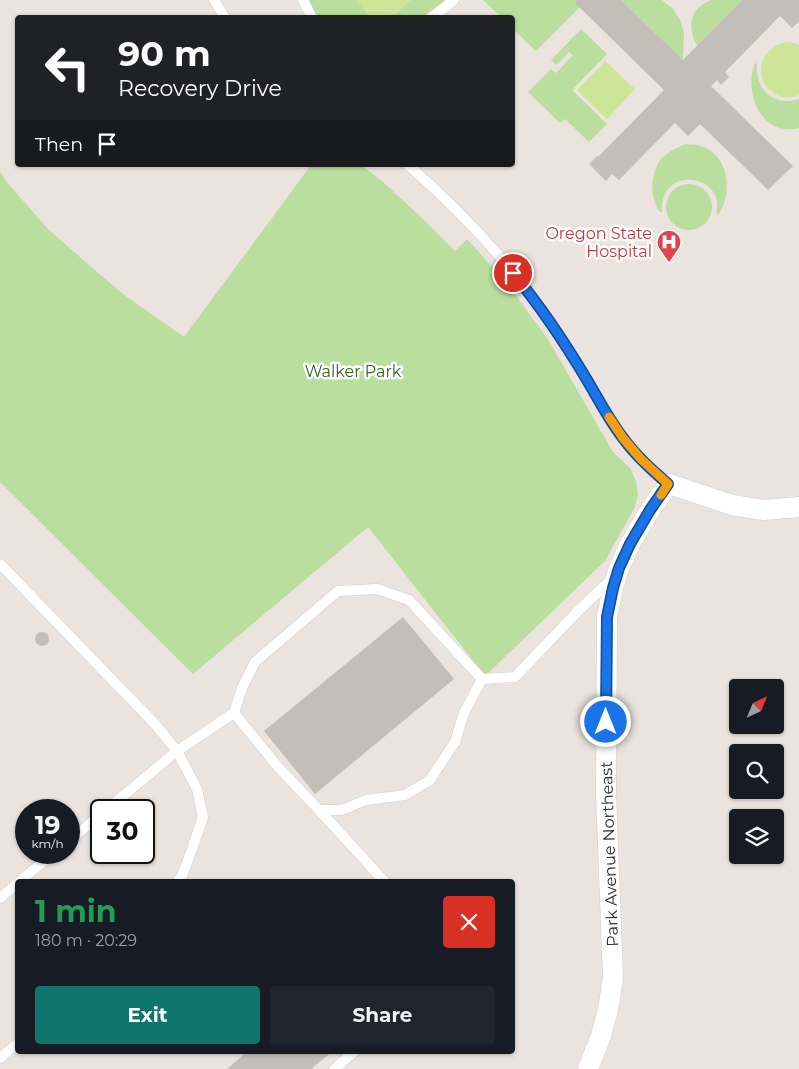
<!DOCTYPE html>
<html lang="en">
<head>
<meta charset="utf-8">
<style>
	:root { --surface:#171b24; --page:#20242c; --text:#f1f3f6; --muted:#9ea1a6; --accent:#0f766e }
	body { margin:0; font-family:Montserrat,sans-serif; background:var(--page); color:var(--text); height:100vh; display:flex; flex-direction:column; font-size:19px; white-space:nowrap }
	* { box-sizing:border-box; margin:0 }
	p { font-size:16px; color:var(--muted) }
	.icon { flex:none; width:28px; height:28px; fill:none; stroke:currentColor; stroke-width:2; stroke-linecap:round; stroke-linejoin:round }
	.map { position:relative; flex:1; overflow:hidden }
	.drawer { position:absolute; left:15px; top:879px; width:500px; height:175px; display:flex; flex-direction:column; background:var(--surface); border-radius:5px; box-shadow:0 1px 4px #0004 }
	.drawer>* { flex:none }
	.banner { position:absolute; left:15px; top:15px; width:500px; height:152px; border-radius:5px; box-shadow:0 1px 4px #0004; background:#202124; color:#fff; overflow:hidden }
	.needle { width:32px; rotate:44deg }
	.fabs { position:absolute; left:729px; top:679px; display:grid; gap:10px }
	.fabs a { display:grid; place-items:center; width:55px; height:55px; border-radius:5px; background:var(--surface); box-shadow:0 1px 4px #0004; font-size:25px }
	.speed { position:absolute; left:15px; top:799px; display:flex; gap:10px; font-size:25px; font-weight:700; text-align:center }
	.speed>* { display:grid; place-content:center; width:65px; height:65px; border-radius:50%; background:var(--surface); box-shadow:0 1px 4px #0004; line-height:1 }
	.speed small { font-size:12px; font-weight:400 }
	.speed .limit { border:2px solid #111; border-radius:8px; background:#fff; color:#111 }
	.pin { position:absolute; display:grid; place-items:center; width:42px; height:42px; color:#fff; margin:-21px; border:2px solid #fff; border-radius:50%; box-shadow:0 1px 5px #0007 }
	.me { position:absolute; width:55px; margin:-28px; rotate:0deg; stroke-linejoin:round; filter:drop-shadow(0 0 4px #0008) }
	.turn { display:flex; align-items:center; gap:18px; height:105px; padding:0 20px; font-size:22px }
	.turn .icon { width:65px; height:65px; stroke-width:2.5 }
	.turn b { display:block; font-size:35px; line-height:42px }
	.then { display:flex; align-items:center; height:48px; padding:0 20px; background:#0003; gap:10px; font-size:19px }
	.round { display:grid; place-items:center; flex:none; width:52px; height:52px; border-radius:5px; background:var(--page) }
	.summary { display:flex; align-items:center; justify-content:space-between; height:85px; padding:0 20px }
	h1 { font-size:30px; font-weight:700; line-height:38px; color:#1e9e55 }
	.cta { display:flex; gap:10px; margin-top:auto; padding:10px 20px }
	.cta a { flex:1; height:58px; border-radius:5px; background:var(--accent); color:#fff; font-size:20px; font-weight:700; line-height:58px; text-align:center }
	.cta a+a { background:var(--page); color:var(--text) }
	.map>svg:first-child { display:block }
	.green { fill:#bade9d }
	.pitch { fill:#cde599 }
	.building { fill:#c4beb8 }
	.lines { fill:none; stroke-linecap:round; stroke-linejoin:round }
	.lane-casing { stroke:#cbd0db; stroke-width:11 }
	.street-casing { stroke:#cbd0db; stroke-width:21 }
	.lane { stroke:#fff; stroke-width:10 }
	.street { stroke:#fff; stroke-width:20 }
	.route-casing { stroke:#114b97; stroke-width:12 }
	.route { stroke:#1a73e8; stroke-width:9 }
	.slow { stroke:#f59e0b; stroke-width:9 }
	.labels { text-anchor:middle; stroke-width:5; stroke-linejoin:round; paint-order:stroke }
	.health-label { font-size:16px; fill:#be3a42; stroke:#fff; text-anchor:end }
	.park-label { font-size:16px; fill:#34621f; stroke:#fff }
	.street-label { font-size:16px; fill:#2a2a2a; stroke:#fff }
</style>
</head>
<body>
<div class="map">
<svg width="799" height="1069" viewBox="0 0 799 1069">
	<rect width="100%" height="100%" fill="#ebe3dd"/>
	<g class="green">
		<polygon points="308,0 445,0 421,18 318,17"/>
		<polygon points="483,0 575,0 577,2 576,3 580,7 536,51 513,29 512,18 501,17"/>
		<polygon points="621,0 662,0 673,9 680,20 684,33 683,60"/>
		<path d="M711,0H742L697,46C687,27 689,9 711,0Z"/>
		<polygon points="581,29 607,54 572,90 607,124 589,142 565,119 560,123 528,92 551,69 556,73 573,55 569,52 556,65 551,60"/>
		<path d="M755,63L757,64C755,90 774,107 799,99V128C762,138 743,93 755,63Z"/>
		<path d="M686,144C689,145 694,144 698,145C728,152 734,191 719,214L716,213C727,175 659,163 662,212H660C650,199 650,177 659,162C665,153 676,148 686,144Z"/>
		<polygon points="311,165 361,165 383,182 424,220 455,251 467,239 506,282 549,341 613,452 630,468 636,481 638,494 635,507 605,561 485,676 368,527 193,674 0,482 0,171 5,180 48,229 82,259 123,294 184,337"/>
		<circle cx="689" cy="207" r="23"/>
	</g>
	<g class="pitch">
		<polygon points="355,0 411,0 393,17 372,18"/>
		<path d="M786,42L795,43L799,45V95C764,109 741,55 786,42Z"/>
		<polygon points="605,61 635,89 607,119 577,90"/>
	</g>
	<g class="building">
		<polygon points="575,0 621,0 683,60 742,0 799,0 799,21 792,28 780,16 725,72 729,77 721,85 717,80 711,86 793,166 768,190 700,124 688,136 675,123 619,180 612,174 606,181 589,164 597,156 598,157 664,90 575,3 577,2"/>
		<polygon points="403,617 454,679 315,794 264,731"/>
		<circle cx="42" cy="639" r="7"/>
		<polygon points="248,1051 333,1051 311,1069 227,1069"/>
	</g>
	<g class="lines">
		<defs>
			<g id="lane">
				<polyline points="214,0 225,18"/>
				<polyline points="303,0 312,18"/>
				<polyline points="431,18 454,0"/>
				<path d="M408,165C461,211 511,264 550,323C563,341 575,361 587,380C599,400 609,420 623,438C637,456 652,470 669,484"/>
				<polyline points="0,564 155,724 177,751 197,789 203,817 192,849 182,876 178,881"/>
				<polyline points="234,713 279,768 319,810 342,810 366,800 405,795 430,780 455,742 464,713 482,679"/>
				<polyline points="106,810 177,751 234,713 242,688 255,662 338,591 377,589 409,600 482,679 515,677 579,610 613,578"/>
				<polyline points="319,810 384,881"/>
				<polyline points="69,841 101,814"/>
				<polyline points="20,881 55,852"/>
				<polyline points="0,898 18,883"/>
				<polyline points="0,1058 18,1043"/>
				<polyline points="334,1069 355,1051"/>
			</g>
			<polyline id="street" points="588,1069 601,1036 608,1010 613,978 606,793 607,617 613,588 619,568 630,544 650,510 669,484 732,505 764,510 799,507"/>
		</defs>
		<use href="#lane" class="lane-casing"/>
		<use href="#street" class="street-casing"/>
		<use href="#lane" class="lane"/>
		<use href="#street" class="street"/>
	</g>
	<g class="lines">
		<defs>
			<path id="route" d="M513,273C541,307 565,343 587,380C599,400 609,420 623,438C636,456 652,470 668,484L650,510L630,544L619,568L613,588L607,617L606,722"/>
		</defs>
		<use href="#route" class="route-casing"/>
		<use href="#route" class="route"/>
		<polyline class="slow" points="609,417 623,438 641,459 668,484 661,495"/>
	</g>
	<defs>
		<symbol id="hospital-pin" viewBox="-11 -11 22 30"><path d="M0 17L-7.5 6A9.5 9.5 0 1 1 7.5 6Z" fill="#e0444e" stroke="#fff"/><path d="M-5-5h3v3.5h4V-5h3V5h-3V1.5h-4V5h-3Z" fill="#fff"/></symbol>
	</defs>
	<g fill-rule="evenodd">
		<use href="#hospital-pin" x="655" y="228" width="28" height="38"/>
	</g>
	<g class="labels">
		<g class="health-label">
			<text x="652" y="239">Oregon State<tspan x="652" dy="18">Hospital</tspan></text>
		</g>
		<g class="park-label">
			<text x="353" y="377">Walker Park</text>
		</g>
		<g class="street-label">
			<text transform="translate(609 854) rotate(-92)" y="6">Park Avenue Northeast</text>
		</g>
	</g>
</svg>
<div class="fabs">
<a><svg class="needle" viewBox="-14 -14 28 28"><path d="M0-13l5 13h-10z" fill="#e53935"/><path d="M0 13l5-13h-10z" fill="#9ea1a6"/></svg></a>
<a><svg class="icon" aria-label="search" viewBox="0 0 24 24"><circle cx="10" cy="10" r="6"/><path d="M15 15l6 6"/></svg></a>
<a><svg class="icon" aria-label="layers" viewBox="0 0 24 24"><path d="M12 4l9 5-9 5-9-5zM3 14l9 5 9-5"/></svg></a>
</div>
<div class="speed"><div>19<small>km/h</small></div><div class="limit">30</div></div>
<div class="pin" style="left:513px;top:273px;background:#d93025"><svg class="icon" aria-label="arrive" viewBox="0 0 24 24"><path d="M6 21V4h12l-3 4 3 4H6"/></svg></div>
<svg class="me" style="left:606px;top:722px" viewBox="-20 -20 40 40"><circle r="17" fill="#1a73e8" stroke="#fff" stroke-width="3"/><path d="M0-11L8 9 0 5-8 9z" fill="#fff"/></svg>
<div class="banner">
<div class="turn"><svg class="icon" aria-label="left" viewBox="0 0 24 24"><path d="M17 20v-9H6M10 6l-5 5 5 5"/></svg><div><b>90 m</b>Recovery Drive</div></div>
<div class="then">Then<svg class="icon" aria-label="arrive" viewBox="0 0 24 24"><path d="M6 21V4h12l-3 4 3 4H6"/></svg></div>
</div>
<section class="drawer">
<div class="summary"><div><h1>1 min</h1><p>180 m · 20:29</p></div><a class="round" style="background:#d93025;color:#fff"><svg class="icon" aria-label="close" viewBox="0 0 24 24"><path d="M6 6l12 12M18 6L6 18"/></svg></a></div>
<div class="cta"><a>Exit</a><a>Share</a></div>
</section>
</div>
</body>
</html>
